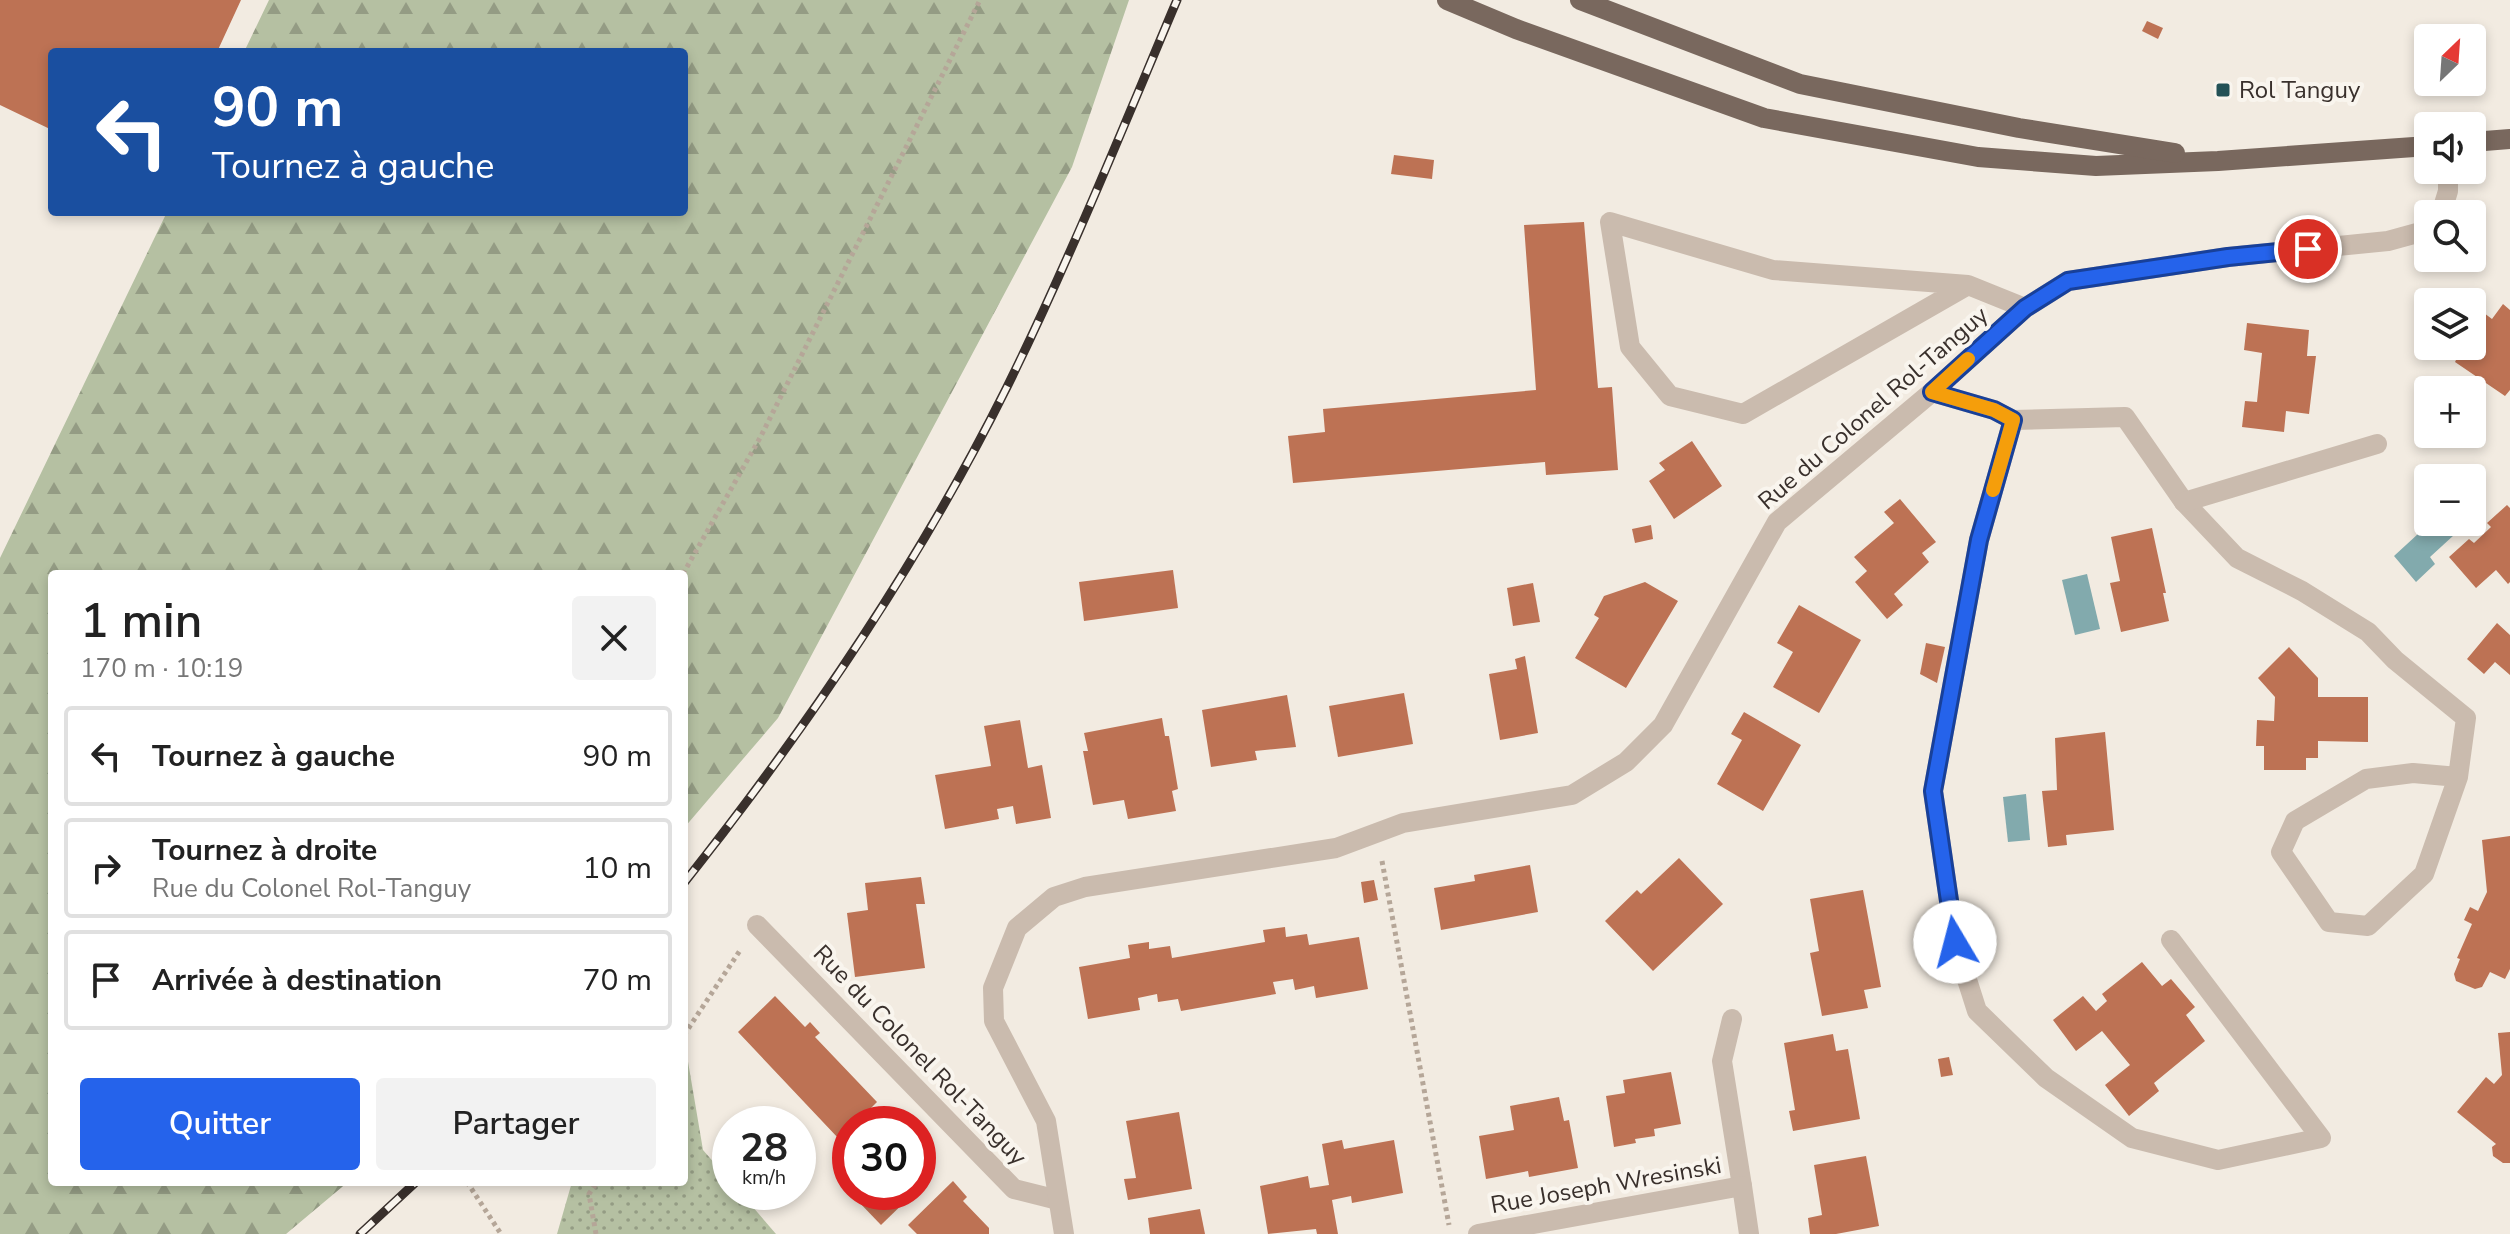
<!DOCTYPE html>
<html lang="fr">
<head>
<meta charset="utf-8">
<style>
	:root { --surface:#fff; --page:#f2f2f2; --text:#222; --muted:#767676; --line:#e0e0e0; --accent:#2563eb }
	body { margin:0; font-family:"Nunito Sans",sans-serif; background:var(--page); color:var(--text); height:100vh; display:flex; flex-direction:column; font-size:30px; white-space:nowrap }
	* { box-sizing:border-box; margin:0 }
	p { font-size:26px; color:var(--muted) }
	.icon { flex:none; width:44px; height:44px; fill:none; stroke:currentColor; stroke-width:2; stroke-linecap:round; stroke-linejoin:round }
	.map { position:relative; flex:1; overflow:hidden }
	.drawer { position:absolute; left:48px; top:570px; width:640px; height:616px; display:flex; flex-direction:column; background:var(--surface); border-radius:8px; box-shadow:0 4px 12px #0003 }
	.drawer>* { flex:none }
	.hud { position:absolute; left:48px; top:48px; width:640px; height:168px; border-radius:8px; box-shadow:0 4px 12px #0003; background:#1a4fa0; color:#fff; overflow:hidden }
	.needle { width:52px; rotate:25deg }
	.buttons { position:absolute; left:2414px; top:24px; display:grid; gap:16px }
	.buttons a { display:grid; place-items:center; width:72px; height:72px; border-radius:8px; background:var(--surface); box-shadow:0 4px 12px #0003; font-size:40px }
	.speed { position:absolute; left:712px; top:1106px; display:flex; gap:16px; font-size:40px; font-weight:700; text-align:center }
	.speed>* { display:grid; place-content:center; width:104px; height:104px; border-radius:50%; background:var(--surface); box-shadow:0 4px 12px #0003; line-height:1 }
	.speed small { font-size:20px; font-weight:400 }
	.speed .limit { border:12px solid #d22; background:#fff; color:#111 }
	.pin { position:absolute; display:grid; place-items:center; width:68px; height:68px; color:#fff; margin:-34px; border:4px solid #fff; border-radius:50%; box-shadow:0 2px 8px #0007 }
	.me { position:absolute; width:88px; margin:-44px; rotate:352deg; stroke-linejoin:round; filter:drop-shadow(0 0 6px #0008) }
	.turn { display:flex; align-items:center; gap:28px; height:168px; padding:0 32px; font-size:36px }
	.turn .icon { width:104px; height:104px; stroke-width:2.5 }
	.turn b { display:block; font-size:56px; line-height:68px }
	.round { display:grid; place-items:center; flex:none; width:84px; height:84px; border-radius:8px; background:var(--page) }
	.headline { display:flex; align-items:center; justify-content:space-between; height:136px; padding:0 32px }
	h1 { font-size:48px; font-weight:600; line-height:60px }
	.cta { display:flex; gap:16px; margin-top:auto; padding:16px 32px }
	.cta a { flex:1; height:92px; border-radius:8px; background:var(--accent); color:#fff; font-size:32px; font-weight:600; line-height:92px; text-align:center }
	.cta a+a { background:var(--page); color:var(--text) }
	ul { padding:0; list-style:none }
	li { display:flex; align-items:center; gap:24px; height:100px; margin:0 16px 12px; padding:0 16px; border:4px solid var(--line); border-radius:8px }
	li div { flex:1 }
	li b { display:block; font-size:30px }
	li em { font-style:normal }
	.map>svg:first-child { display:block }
	.forest { fill:url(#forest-firs) }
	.park { fill:url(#park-dots) }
	.water { fill:#82aaad }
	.building { fill:#bd7254 }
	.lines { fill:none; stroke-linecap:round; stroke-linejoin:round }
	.path { stroke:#b5a698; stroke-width:5; stroke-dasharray:4 4; stroke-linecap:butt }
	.service { stroke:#cabbae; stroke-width:20 }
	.minor { stroke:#cabbae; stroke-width:20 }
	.primary { stroke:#79685e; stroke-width:20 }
	.rail-casing { stroke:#39302c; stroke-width:9 }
	.rail { stroke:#f9f5ee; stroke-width:6; stroke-dasharray:18; stroke-linecap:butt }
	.route-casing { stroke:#184099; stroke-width:20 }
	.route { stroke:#2563eb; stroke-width:14 }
	.slow { stroke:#f59e0b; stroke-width:14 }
	.poi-dot { fill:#245257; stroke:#f9f5ee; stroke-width:3 }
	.labels { text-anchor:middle; stroke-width:8; stroke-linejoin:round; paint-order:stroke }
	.poi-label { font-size:24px; fill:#39302c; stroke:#f9f5ee; text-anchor:start }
	.street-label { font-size:24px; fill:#39302c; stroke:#f9f5ee }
</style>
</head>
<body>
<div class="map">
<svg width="2510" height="1234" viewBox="0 0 2510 1234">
	<defs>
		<pattern id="forest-firs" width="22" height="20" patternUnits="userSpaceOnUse" patternTransform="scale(2)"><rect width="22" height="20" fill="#b5c0a2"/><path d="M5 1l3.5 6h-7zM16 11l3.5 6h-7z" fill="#949c84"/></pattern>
		<pattern id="park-dots" width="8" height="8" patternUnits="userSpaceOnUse" patternTransform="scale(2)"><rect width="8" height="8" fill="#b5c0a2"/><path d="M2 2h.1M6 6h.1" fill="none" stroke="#949c84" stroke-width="1.8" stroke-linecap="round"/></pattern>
	</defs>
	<rect width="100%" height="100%" fill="#f2ebe1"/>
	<polygon class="forest" points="269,0 1129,0 1072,167 778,718 684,828 684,574 52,574 52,1182 348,1182 286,1234 0,1234 0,558 167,212 684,212 684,52 244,52"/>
	<polygon class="park" points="684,1038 703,1150 730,1181 730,1192 740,1192 776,1234 557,1234 572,1182 684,1182"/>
	<g class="water">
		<polygon points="2431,522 2441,522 2454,535 2430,557 2435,564 2416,582 2394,556"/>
		<polygon points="2087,574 2100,629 2075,635 2062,580"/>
		<polygon points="2026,794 2030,840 2008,842 2003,797"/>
	</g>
	<g class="building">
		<polygon points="0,0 241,0 217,52 52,52 52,130 0,105"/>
		<polygon points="2147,21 2163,28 2158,39 2142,31"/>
		<polygon points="1394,155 1434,160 1432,179 1391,174"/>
		<polygon points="1584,222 1598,388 1612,387 1618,470 1546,475 1545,462 1293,483 1288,436 1325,432 1323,409 1536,390 1524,225"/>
		<polygon points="2472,304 2492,319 2503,304 2510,310 2510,390 2505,396 2455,362 2456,360 2437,346 2472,346"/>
		<polygon points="2247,323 2309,330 2307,356 2316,356 2309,414 2286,411 2284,432 2242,427 2245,401 2257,402 2262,353 2244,350"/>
		<polygon points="1692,441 1722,486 1674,519 1649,481 1665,470 1659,463"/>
		<polygon points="1900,499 1936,542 1922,553 1929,562 1894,594 1903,605 1887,619 1855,582 1867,571 1854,557 1894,523 1884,512"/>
		<polygon points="2507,505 2510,508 2510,582 2508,584 2496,570 2476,588 2449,557 2469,539 2474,543 2491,527 2487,523"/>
		<polygon points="1651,525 1653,539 1635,543 1632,529"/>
		<polygon points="2152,528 2166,593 2163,593 2169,621 2121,632 2110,583 2120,581 2111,537"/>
		<polygon points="1173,570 1178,608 1084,621 1079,582"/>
		<polygon points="1645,582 1678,601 1626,688 1575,658 1599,618 1594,615 1604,596"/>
		<polygon points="1533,583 1540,622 1513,626 1507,588"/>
		<polygon points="1799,605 1861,640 1819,713 1773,687 1793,652 1777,643"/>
		<polygon points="2497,623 2510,635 2510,675 2495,662 2484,674 2467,659"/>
		<polygon points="1926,643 1945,647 1937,683 1920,674"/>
		<polygon points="2289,647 2318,678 2318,697 2368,697 2368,742 2318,741 2318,758 2306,758 2306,770 2264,770 2264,746 2256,746 2257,720 2274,721 2275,697 2258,678"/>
		<polygon points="1525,656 1538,733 1500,740 1489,674 1517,669 1515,659"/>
		<polygon points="1404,693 1413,744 1338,757 1329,706"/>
		<polygon points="1287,695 1296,747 1255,751 1257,760 1211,767 1202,710"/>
		<polygon points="1744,712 1801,745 1763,811 1717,784 1742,740 1731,734"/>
		<polygon points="1162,718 1165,736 1169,736 1178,789 1172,791 1176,811 1128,819 1124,800 1093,805 1083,751 1088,751 1084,733"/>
		<polygon points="1020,720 1028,768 1042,765 1051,818 1016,824 1013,806 997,809 999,819 945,829 935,775 991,766 984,726"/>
		<polygon points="2105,732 2114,830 2066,835 2067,845 2048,847 2042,791 2057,790 2055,738"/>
		<polygon points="2510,836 2510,969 2505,979 2490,972 2482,987 2475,989 2456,981 2454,974 2460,959 2457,958 2472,924 2464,920 2470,907 2478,911 2487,892 2482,840"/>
		<polygon points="1679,858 1723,904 1653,971 1605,921 1637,890 1641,894"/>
		<polygon points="1530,865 1538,912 1441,930 1434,888 1475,881 1474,875"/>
		<polygon points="921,877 925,904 916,904 925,968 855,977 847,913 868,910 865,883"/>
		<polygon points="1374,880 1378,900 1364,903 1361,882"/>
		<polygon points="1863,890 1881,987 1864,990 1868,1008 1822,1016 1810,953 1819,951 1810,899"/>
		<polygon points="1285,927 1286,937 1307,934 1309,945 1359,937 1368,989 1316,998 1314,986 1295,990 1293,979 1273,982 1276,994 1181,1011 1178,999 1158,1002 1157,994 1138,998 1140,1010 1088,1019 1079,967 1130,958 1128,945 1149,942 1149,949 1170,946 1172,958 1265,942 1263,930"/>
		<polygon points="2142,962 2162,986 2171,979 2195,1007 2186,1015 2205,1041 2154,1083 2159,1091 2129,1116 2105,1085 2130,1065 2102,1031 2076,1051 2053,1020 2083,996 2096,1011 2107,1001 2102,994"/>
		<polygon points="775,996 805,1027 810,1022 820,1033 815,1037 877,1102 855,1124 850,1124 850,1128 839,1139 738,1032"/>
		<polygon points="2510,1032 2510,1163 2503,1163 2493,1156 2492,1147 2496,1144 2457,1112 2486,1077 2494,1084 2502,1075 2498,1033"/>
		<polygon points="1833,1034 1836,1051 1848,1049 1860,1119 1793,1131 1789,1111 1795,1110 1784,1043"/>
		<polygon points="1949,1057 1953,1075 1941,1077 1938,1059"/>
		<polygon points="1671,1072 1681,1124 1654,1129 1655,1136 1635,1139 1636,1143 1614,1147 1606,1096 1625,1093 1623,1080"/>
		<polygon points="1559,1097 1564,1121 1569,1120 1578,1168 1529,1177 1528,1171 1486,1179 1479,1136 1514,1130 1510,1106"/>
		<polygon points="1179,1112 1192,1189 1128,1200 1124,1179 1136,1178 1126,1121"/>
		<polygon points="1342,1140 1344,1149 1394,1140 1403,1193 1352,1203 1351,1196 1332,1200 1338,1234 1317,1234 1316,1229 1268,1234 1260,1186 1308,1176 1310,1188 1329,1185 1322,1144"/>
		<polygon points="1866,1156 1879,1226 1836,1234 1810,1234 1808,1218 1822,1215 1814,1165"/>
		<polygon points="918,1160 932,1175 918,1189"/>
		<polygon points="953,1181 967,1197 963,1201 989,1228 989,1234 917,1234 908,1225"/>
		<polygon points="864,1192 915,1192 881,1225 856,1199"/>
		<polygon points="1200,1209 1205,1234 1150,1234 1148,1218"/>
	</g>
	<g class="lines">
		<g class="path">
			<polyline points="683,574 761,436 980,0"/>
			<polyline points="1382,861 1449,1225"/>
			<polyline points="684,1035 741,949"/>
			<polyline points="467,1182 501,1234"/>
			<polyline points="596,1234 589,1194 597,1182"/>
		</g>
		<polyline class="service" points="1968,285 1773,270 1610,222 1630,347 1670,396 1743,414 1968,285 2025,308"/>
		<g class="minor">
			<polyline points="2441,214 2448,191 2448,170"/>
			<polyline points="1932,392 1994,410 2013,420 1979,540 1933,791 1955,942 1977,1011 2046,1078 2132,1138 2218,1160 2321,1138 2171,940"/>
			<polyline points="2013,420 2125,417 2184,502 2237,558 2302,591 2368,632 2395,660 2466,718 2458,777 2413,773 2366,779 2295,821 2281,852 2329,922 2368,926 2424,874 2458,777"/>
			<polyline points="2184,502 2377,444"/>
			<polyline points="757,925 1014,1189 1058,1200"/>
			<polyline points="1732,1019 1722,1061 1742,1186"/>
			<polyline points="1064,1234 1046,1121 994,1021 993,988 1017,928 1054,897 1085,887 1336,848 1403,823 1572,795 1626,762 1663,725 1777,522 1932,392 2025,308 2068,281 2228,257 2388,241 2428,230"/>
			<polyline points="1478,1234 1742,1186 1749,1234"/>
		</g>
		<g class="primary">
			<polyline points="1447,0 1516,29 1764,118 1978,157 2096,166 2218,161 2428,146"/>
			<polyline points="1580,0 1800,84 2019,128 2175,153"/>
			<polyline points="2472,142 2510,139"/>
		</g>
		<defs>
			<g id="rail">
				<path d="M684,883C806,729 919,564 1007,387C1069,261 1122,130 1177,0"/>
				<polyline points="360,1234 416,1182"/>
			</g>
		</defs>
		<use href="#rail" class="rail-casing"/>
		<use href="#rail" class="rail"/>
	</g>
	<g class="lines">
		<defs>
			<polyline id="route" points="1955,942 1933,791 1979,540 2013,420 1994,410 1932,392 2025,308 2068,281 2228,257 2308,249"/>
		</defs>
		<use href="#route" class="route-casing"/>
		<use href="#route" class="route"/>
		<polyline class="slow" points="1968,359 1932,392 1994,410 2013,420 1993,490"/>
	</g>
	<rect class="poi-dot" x="2215" y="82" width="16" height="16" rx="4"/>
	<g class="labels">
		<g class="poi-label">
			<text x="2239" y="98">Rol Tanguy</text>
		</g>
		<g class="street-label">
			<text transform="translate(1873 408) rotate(-41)" y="8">Rue du Colonel Rol-Tanguy</text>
			<text transform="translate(920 1055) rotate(46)" y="8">Rue du Colonel Rol-Tanguy</text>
			<text transform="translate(1606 1185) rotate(-10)" y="8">Rue Joseph Wresinski</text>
		</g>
	</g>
</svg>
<div class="buttons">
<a><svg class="needle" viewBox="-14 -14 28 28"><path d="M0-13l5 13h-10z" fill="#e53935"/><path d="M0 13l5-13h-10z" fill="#767676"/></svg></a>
<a><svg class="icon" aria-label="sound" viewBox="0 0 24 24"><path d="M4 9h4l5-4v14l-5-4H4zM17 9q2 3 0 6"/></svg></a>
<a><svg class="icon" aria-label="search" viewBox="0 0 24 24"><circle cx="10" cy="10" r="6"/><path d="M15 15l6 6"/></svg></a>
<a><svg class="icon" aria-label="layers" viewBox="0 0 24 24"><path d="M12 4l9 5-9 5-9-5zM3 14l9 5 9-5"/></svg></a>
<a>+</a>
<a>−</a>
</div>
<div class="speed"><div>28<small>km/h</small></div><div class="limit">30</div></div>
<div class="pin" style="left:2308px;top:249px;background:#d93025"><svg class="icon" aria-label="arrive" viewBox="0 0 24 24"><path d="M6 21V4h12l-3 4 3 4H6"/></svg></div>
<svg class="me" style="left:1955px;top:942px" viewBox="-20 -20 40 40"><circle r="19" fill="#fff"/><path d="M0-13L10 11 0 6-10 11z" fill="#2563eb"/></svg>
<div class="hud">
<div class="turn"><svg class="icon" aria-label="left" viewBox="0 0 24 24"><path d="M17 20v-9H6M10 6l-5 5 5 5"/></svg><div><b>90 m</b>Tournez à gauche</div></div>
</div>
<section class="drawer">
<div class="headline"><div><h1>1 min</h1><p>170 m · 10:19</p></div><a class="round"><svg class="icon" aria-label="close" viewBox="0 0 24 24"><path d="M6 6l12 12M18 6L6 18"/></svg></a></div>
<ul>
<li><svg class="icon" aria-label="left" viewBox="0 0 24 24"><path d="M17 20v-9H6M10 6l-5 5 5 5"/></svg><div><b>Tournez à gauche</b></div><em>90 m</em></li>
<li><svg class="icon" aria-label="right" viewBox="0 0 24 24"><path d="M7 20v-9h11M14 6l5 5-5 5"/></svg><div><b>Tournez à droite</b><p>Rue du Colonel Rol-Tanguy</p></div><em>10 m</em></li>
<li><svg class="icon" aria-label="arrive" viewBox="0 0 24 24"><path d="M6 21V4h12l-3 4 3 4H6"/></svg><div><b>Arrivée à destination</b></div><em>70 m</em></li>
</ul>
<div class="cta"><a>Quitter</a><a>Partager</a></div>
</section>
</div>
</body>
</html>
